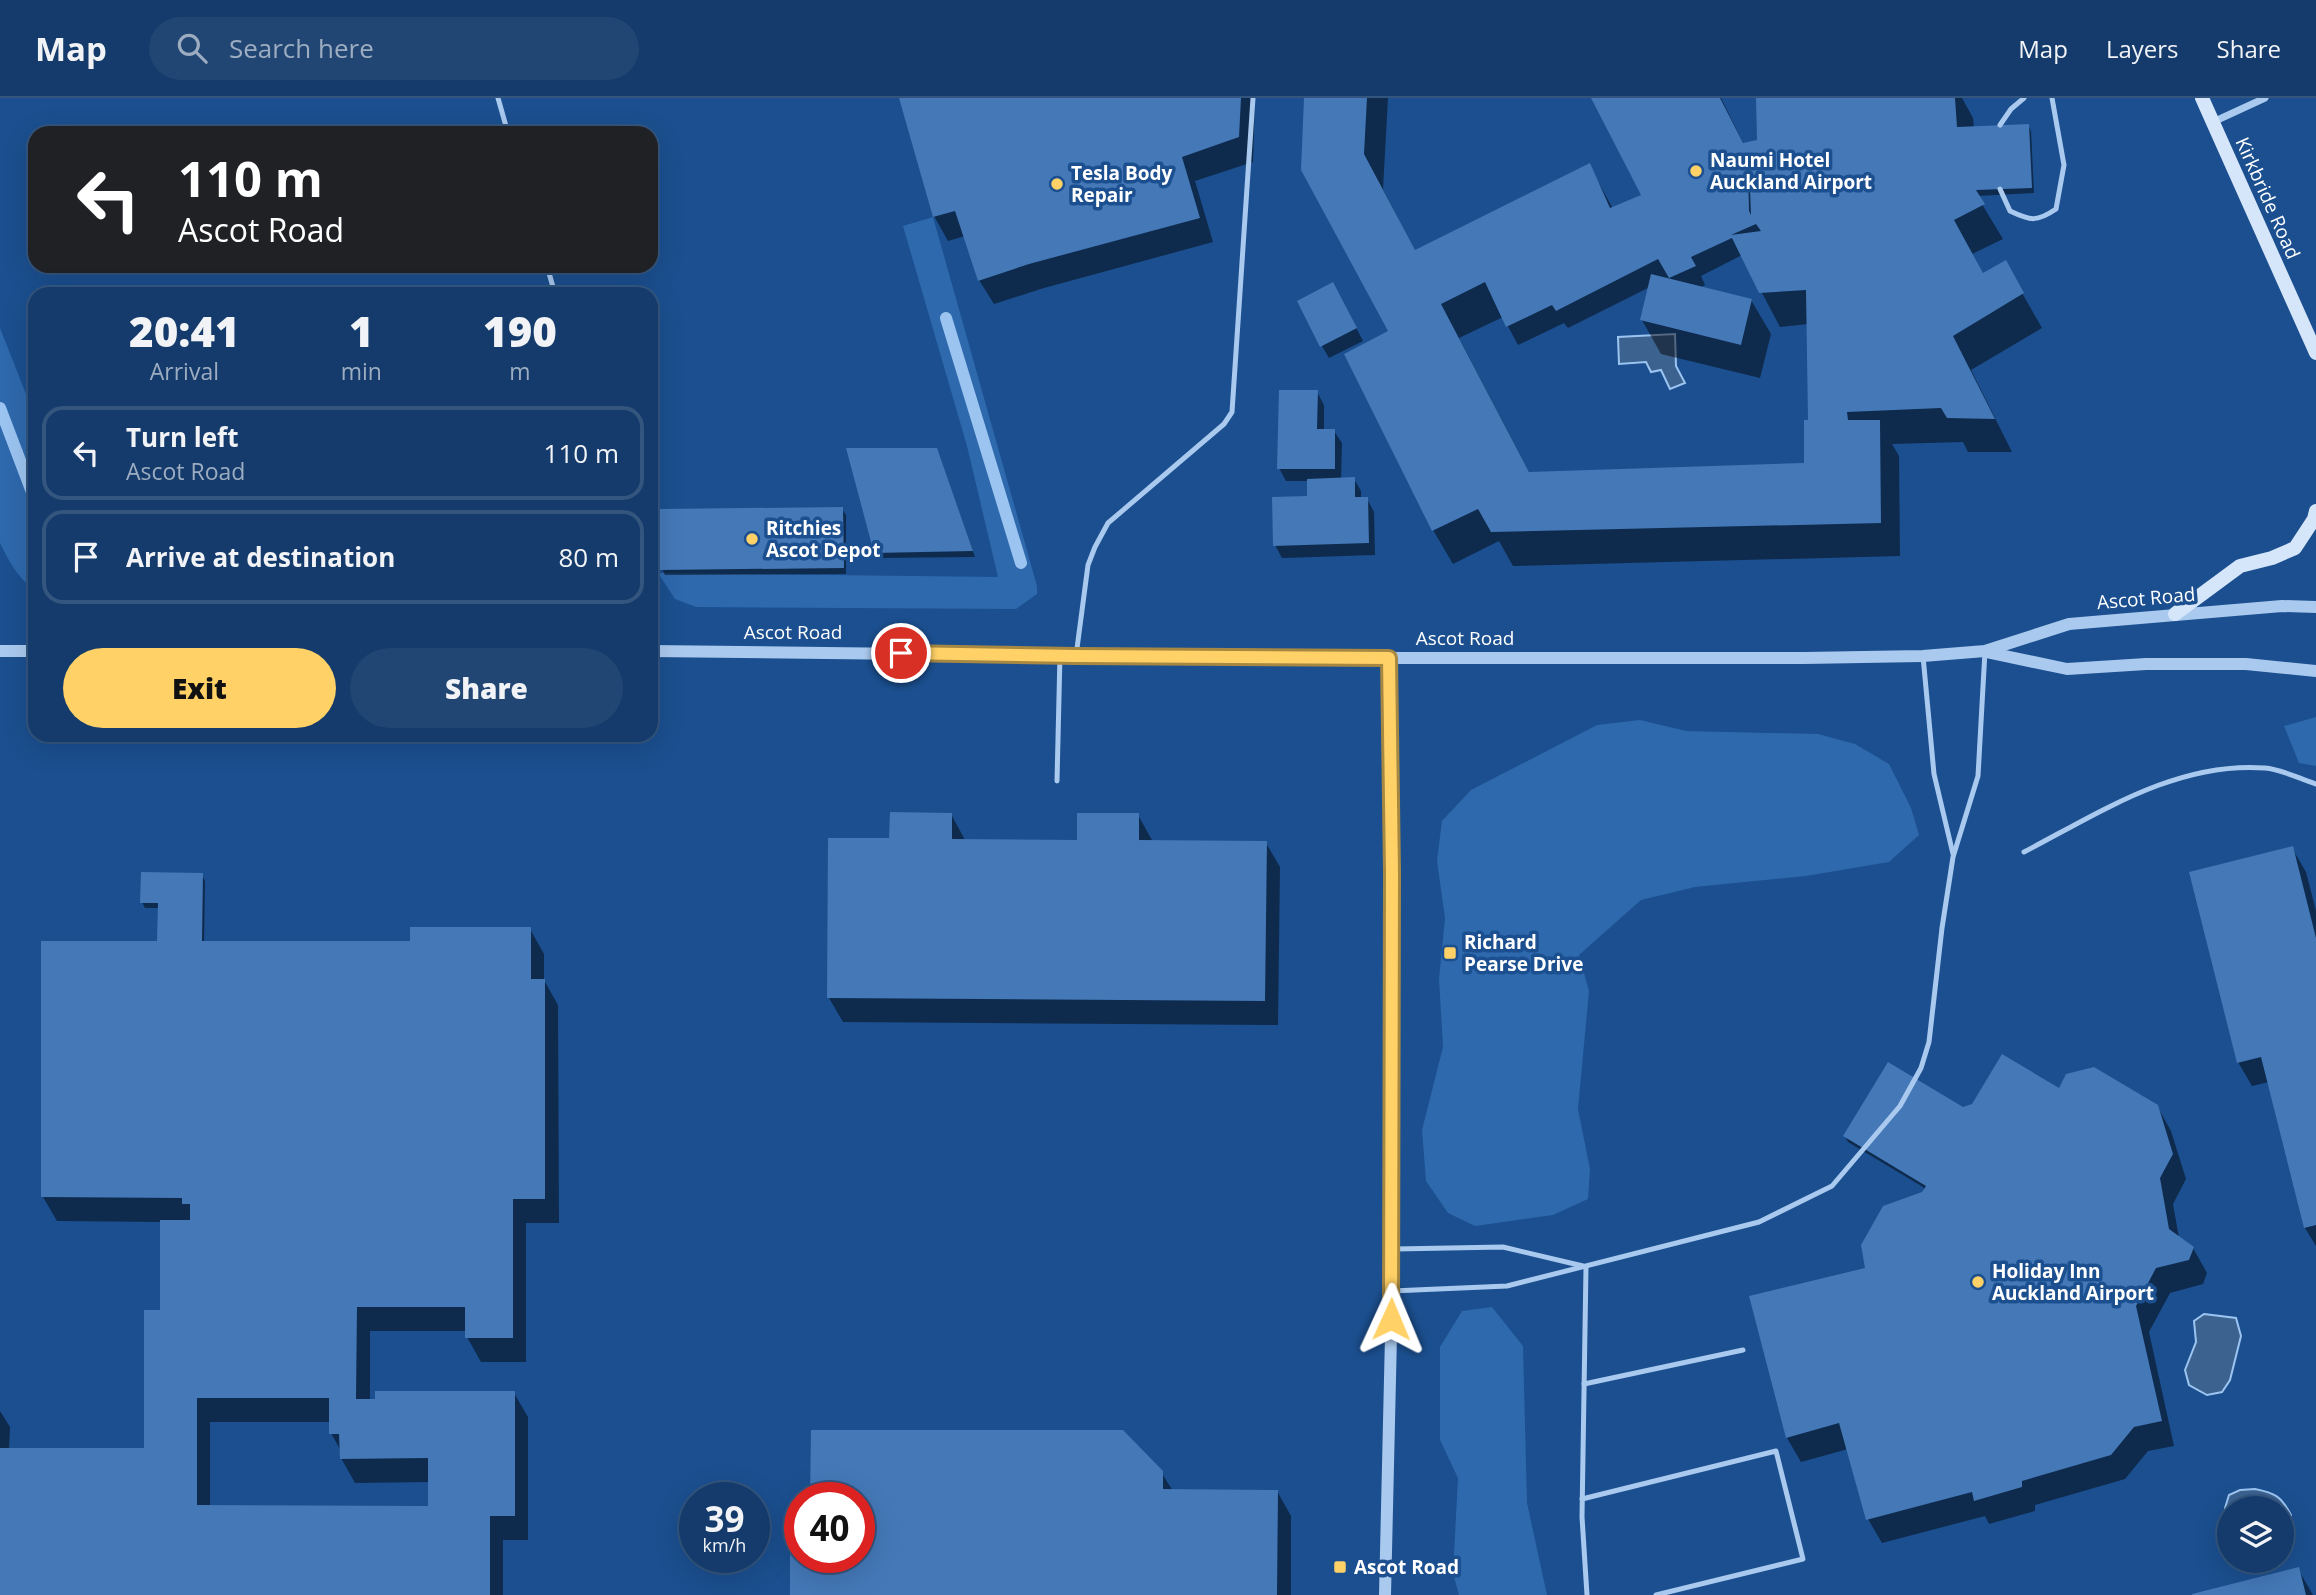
<!DOCTYPE html>
<html lang="en">
<head>
<meta charset="utf-8">
<style>
	:root { --surface:#143b6b; --page:#214673; --text:#f1f3f6; --muted:#9dadc1; --line:#33557e; --accent:#ffd166 }
	body { margin:0; font-family:"Open Sans",sans-serif; background:var(--page); color:var(--text); height:100vh; display:flex; flex-direction:column; font-size:26px; white-space:nowrap }
	* { box-sizing:border-box; margin:0 }
	p { font-size:23px; color:var(--muted) }
	.icon { flex:none; width:38px; height:38px; fill:none; stroke:currentColor; stroke-width:2; stroke-linecap:round; stroke-linejoin:round }
	.map { position:relative; flex:1; overflow:hidden }
	.drawer { position:absolute; left:28px; top:189px; width:630px; height:455px; display:flex; flex-direction:column; background:var(--surface); border-radius:21px; box-shadow:0 7px 28px #0002,0 0 0 2px var(--line) }
	.drawer>* { flex:none }
	.top-card { position:absolute; left:28px; top:28px; width:630px; height:147px; border-radius:21px; box-shadow:0 7px 28px #0002,0 0 0 2px var(--line); background:#202124; color:#fff; overflow:hidden }
	.tools { position:absolute; left:2217px; top:1398px; display:grid; gap:14px }
	.tools a { display:grid; place-items:center; width:77px; height:77px; border-radius:50%; background:var(--surface); box-shadow:0 7px 28px #0002,0 0 0 2px var(--line); font-size:35px }
	.speed { position:absolute; left:679px; top:1384px; display:flex; gap:14px; font-size:35px; font-weight:700; text-align:center }
	.speed>* { display:grid; place-content:center; width:91px; height:91px; border-radius:50%; background:var(--surface); box-shadow:0 7px 28px #0002,0 0 0 2px var(--line); line-height:1 }
	.speed small { font-size:18px; font-weight:400 }
	.speed .limit { border:10px solid #d22; background:#fff; color:#111 }
	.pin { position:absolute; display:grid; place-items:center; width:60px; height:60px; color:#fff; margin:-30px; border:4px solid #fff; border-radius:50%; box-shadow:0 2px 7px #0007 }
	.me { position:absolute; width:77px; margin:-38px; rotate:1deg; stroke-linejoin:round; filter:drop-shadow(0 0 5px #0008) }
	.turn { display:flex; align-items:center; gap:24px; height:147px; padding:0 35px; font-size:32px }
	.turn .icon { width:91px; height:91px; stroke-width:2.5 }
	.turn b { display:block; font-size:49px; line-height:60px }
	.eta { display:flex; justify-content:space-evenly; align-items:center; height:119px; text-align:center }
	.eta b { font-size:42px; font-weight:800; line-height:49px }
	.cta { display:flex; gap:14px; margin-top:auto; padding:14px 35px }
	.cta a { flex:1; height:80px; border-radius:42px; background:var(--accent); color:#111; font-size:28px; font-weight:800; line-height:80px; text-align:center }
	.cta a+a { background:var(--page); color:var(--text) }
	ul { padding:0; list-style:none }
	li { display:flex; align-items:center; gap:21px; height:94px; margin:0 14px 10px; padding:0 21px; border:4px solid var(--line); border-radius:21px }
	li div { flex:1 }
	li b { display:block; font-size:26px }
	li em { font-style:normal }
	header { display:flex; align-items:center; gap:42px; box-sizing:border-box; height:98px; padding:0 35px; background:var(--surface); border-bottom:2px solid var(--line) }
	header strong { font-size:33px }
	nav { display:flex; gap:38px; margin-inline-start:auto; font-size:24px }
	.search { width:490px; height:63px; background:var(--page); display:flex; align-items:center; gap:18px; box-sizing:border-box; padding:0 24px; border-radius:38px; color:var(--muted); font-size:26px }
	.map>svg:first-child { display:block }
	.green { fill:#2e69ad }
	.water { fill:#3c6290; stroke:#9cc4f0; stroke-width:2 }
	.shadow { fill:#0007; fill-rule:evenodd }
	.lines { fill:none; stroke-linecap:round; stroke-linejoin:round }
	.stream { stroke:#9cc4f0; stroke-width:12 }
	.building { fill:#4478b7; fill-rule:evenodd }
	.service { stroke:#a9c9ee; stroke-width:5 }
	.minor { stroke:#a9c9ee; stroke-width:7 }
	.tertiary { stroke:#a9c9ee; stroke-width:12 }
	.secondary { stroke:#d6e6fa; stroke-width:14 }
	.route-casing { stroke:#a68842; stroke-width:18 }
	.route { stroke:#ffd166; stroke-width:12 }
	.poi-dot { fill:#ffd166; stroke:#1b4f8f; stroke-width:2.5 }
	.labels { text-anchor:middle; stroke-width:7; stroke-linejoin:round; paint-order:stroke }
	.poi-label { font-size:19px; font-weight:bold; fill:#fff; stroke:#1b4f8f; text-anchor:start }
	.street-label { font-size:19px; fill:#fff; stroke:#1b4f8f }
</style>
</head>
<body>
<header>
<strong>Map</strong>
<div class="search"><svg class="icon" aria-label="search" viewBox="0 0 24 24"><circle cx="10" cy="10" r="6"/><path d="M15 15l6 6"/></svg>Search here</div>
<nav><a>Map</a><a>Layers</a><a>Share</a></nav>
</header>
<div class="map">
<svg width="2316" height="1497" viewBox="0 0 2316 1497">
	<rect width="100%" height="100%" fill="#1b4f8f"/>
	<g class="green">
		<polygon points="933,119 1037,488 1037,496 1016,511 696,509 675,501 658,475 998,479 967,348 903,128"/>
		<path d="M0,230L35,319V492C19,482 8,462 0,445Z"/>
		<polygon points="2316,619 2316,668 2299,665 2284,628"/>
		<polygon points="1640,622 1686,633 1818,636 1855,646 1889,666 1911,710 1919,737 1889,764 1806,778 1695,789 1641,802 1579,857 1589,893 1578,1011 1590,1071 1588,1101 1553,1117 1475,1128 1448,1115 1426,1083 1422,1032 1443,949 1439,881 1445,820 1437,763 1442,723 1471,692 1597,627"/>
		<polygon points="1492,1209 1523,1248 1527,1405 1547,1497 1459,1497 1453,1475 1458,1380 1440,1342 1440,1249 1462,1213"/>
	</g>
	<g class="water">
		<polygon points="1675,236 1676,268 1685,285 1670,291 1661,272 1651,274 1646,264 1619,266 1618,239"/>
		<polygon points="2204,1216 2236,1220 2241,1238 2230,1282 2222,1294 2207,1297 2189,1287 2185,1272 2196,1244 2194,1223"/>
		<path d="M2255,1391C2275,1395 2281,1398 2291,1417L2282,1431V1410H2230L2229,1428L2226,1426L2225,1410L2229,1397L2240,1392Z"/>
	</g>
	<g class="shadow">
		<polygon points="901,0 1255,0 1253,64 1195,83 1213,144 1044,190 994,206 979,182 965,138 948,143 934,118"/>
		<path d="M1306,0H1388L1383,91L1415,154L1589,67L1613,111L1643,96L1593,0H1721L1744,47L1759,44L1757,0H1962L1973,20L1974,30L2028,27L2031,33L2034,95L1977,98L2003,141L1972,156L1983,177L2005,165L2042,230L1971,272L2012,354H1968L1963,344L1892,346L1899,358L1900,458L1513,468L1499,443L1453,466L1433,432L1346,257L1390,234ZM1742,157L1780,229L1808,226L1810,323L1805,367L1530,376L1459,240L1503,219L1518,247L1564,225L1568,230L1650,189L1642,222L1661,256L1760,280L1771,236L1751,202L1700,190L1705,187L1701,178Z"/>
		<polygon points="1340,198 1363,243 1329,260 1322,248"/>
		<polygon points="1317,294 1324,307 1324,333 1334,333 1342,345 1341,381 1354,381 1361,393 1361,401 1367,401 1374,414 1375,457 1282,460 1275,447 1309,399 1308,383 1286,383 1279,370"/>
		<polygon points="939,357 975,459 879,460 876,454"/>
		<polygon points="842,411 846,417 846,476 665,477 662,471"/>
		<polygon points="951,716 965,742 1079,744 1138,717 1153,744 1266,745 1280,769 1278,927 843,924 829,900 891,742"/>
		<polygon points="2292,750 2306,774 2316,813 2316,1148 2305,1130 2269,984 2252,988 2238,964"/>
		<path d="M202,777L205,783L204,845H412L530,831L544,856V882L558,907L559,1125H526V1264H481L467,1239V1233H370V1303L514,1295L528,1319V1442H503V1497H0V1313L10,1329L9,1352H146L162,1214V1124L57,1123L43,1099V845H160V810H145L142,804ZM210,1324H331V1335L341,1353V1360L355,1385L429,1384V1409H210Z"/>
		<polygon points="2060,992 2157,1008 2171,1033 2186,1081 2173,1106 2179,1140 2193,1150 2207,1175 2203,1186 2170,1195 2149,1234 2174,1348 2148,1353 2125,1381 2035,1407 2035,1413 1989,1426 1985,1418 1882,1445 1868,1421 1848,1351 1801,1364 1787,1340 1751,1200 1867,1172 1925,1092 1923,1089 1848,1044 1845,1038 1962,1010"/>
		<polygon points="1161,1374 1173,1393 1277,1393 1291,1418 1291,1497 792,1497 800,1460 859,1460 859,1400 812,1400"/>
		<polygon points="2298,1471 2313,1497 2196,1497"/>
	</g>
	<g class="lines">
		<g class="stream">
			<polyline points="946,220 1021,465"/>
			<polyline points="0,310 35,402"/>
		</g>
	</g>
	<g class="building">
		<polygon points="899,0 1241,0 1239,39 1182,59 1200,120 1029,166 978,183 955,113 933,119"/>
		<path d="M1304,0H1367L1364,56L1415,152L1590,65L1610,110L1641,97L1591,0H1720L1743,45L1757,42L1756,0H1955L1957,29L2029,26L2032,90L1976,92L1985,106L1954,122L1983,175L2006,162L2024,195L1953,238L1995,321L1947,320L1941,310L1847,314L1848,322H1880L1881,425L1491,434L1478,411L1432,433L1344,256L1388,233L1301,72ZM1748,66H1749L1751,117L1749,113ZM1756,126L1761,133L1731,137ZM1732,140L1759,195L1806,192L1808,322H1804V365L1529,374L1441,206L1485,184L1506,229L1552,207L1556,213L1658,161L1669,180L1696,168L1691,159Z"/>
		<polygon points="1651,176 1752,201 1741,247 1640,222"/>
		<polygon points="1333,184 1357,230 1320,249 1297,203"/>
		<polygon points="1279,292 1318,292 1317,331 1335,331 1335,371 1277,371"/>
		<polygon points="846,350 937,350 973,453 874,455"/>
		<polygon points="1355,379 1355,399 1368,399 1369,445 1273,448 1272,399 1307,398 1307,381"/>
		<polygon points="843,409 844,470 660,472 660,411"/>
		<polygon points="890,714 952,715 952,741 1077,742 1077,715 1139,715 1139,742 1267,743 1265,903 827,900 828,740 889,740"/>
		<polygon points="2293,748 2316,840 2316,1127 2304,1130 2261,959 2237,965 2189,774"/>
		<path d="M141,774L203,775L202,843H410V829H531V881H545V1101H513V1240H465V1209H357L356,1301H375V1293H515V1418H490V1497H0V1350H144V1212H160V1122H190V1106H182V1100L41,1099V843H157L158,805H140ZM197,1300H329V1336H339L340,1361L428,1360V1408L197,1407Z"/>
		<polygon points="2002,956 2059,990 2066,976 2094,969 2158,1007 2173,1056 2160,1080 2169,1131 2194,1149 2189,1162 2156,1170 2136,1208 2162,1323 2134,1329 2111,1357 2022,1383 2022,1389 1974,1403 1972,1394 1866,1422 1839,1325 1786,1340 1749,1198 1865,1170 1861,1147 1883,1108 1922,1094 1926,1088 1843,1038 1888,964 1963,1009 1972,1006"/>
		<polygon points="811,1332 1123,1332 1163,1373 1163,1391 1278,1392 1277,1497 790,1497 790,1440 800,1440 800,1460 859,1460 859,1400 810,1400"/>
		<polygon points="2299,1469 2306,1497 2192,1497 2192,1496"/>
	</g>
	<g class="lines">
		<g class="service">
			<polyline points="498,0 508,35"/>
			<polyline points="2000,27 2011,11 2024,0"/>
			<path d="M2000,91L2010,113C2031,123 2037,124 2056,111L2064,67L2052,0"/>
			<polyline points="547,168 555,196"/>
			<polyline points="651,526 659,553"/>
			<polyline points="1076,558 1088,467 1095,449 1108,425 1224,326 1232,314 1253,0"/>
			<polyline points="1923,558 1934,676 1953,756"/>
			<polyline points="1057,683 1060,557"/>
			<path d="M2024,754C2099,715 2177,663 2265,670C2281,671 2300,681 2316,686"/>
			<polyline points="1395,1151 1503,1149 1583,1168"/>
			<polyline points="1586,1169 1582,1419 1587,1497"/>
			<polyline points="1392,1193 1507,1188 1759,1124 1832,1088 1900,1008 1921,970 1929,944 1942,830 1953,759 1978,678 1985,553"/>
			<polyline points="1584,1286 1743,1252"/>
			<polyline points="1582,1401 1776,1353 1803,1461 1656,1497"/>
		</g>
		<polyline class="minor" points="2213,24 2265,0"/>
		<g class="tertiary">
			<polyline points="0,553 35,553"/>
			<polyline points="651,553 1076,558 1260,557 1291,560 1804,560 1923,558 1985,553 2069,526 2282,508 2316,509"/>
			<polyline points="1986,554 2067,571 2146,566 2246,566 2316,573"/>
			<polyline points="1385,1497 1393,1151 1389,560"/>
		</g>
		<g class="secondary">
			<polyline points="2202,0 2316,255"/>
			<polyline points="2175,516 2240,468 2272,460 2295,450 2314,421 2316,413"/>
		</g>
	</g>
	<g class="lines">
		<defs>
			<polyline id="route" points="901,555 1076,558 1389,560 1392,775 1391,1221"/>
		</defs>
		<use href="#route" class="route-casing"/>
		<use href="#route" class="route"/>
	</g>
	<g class="poi-dot">
		<circle cx="1696" cy="73" r="7"/>
		<circle cx="1057" cy="86" r="7"/>
		<circle cx="752" cy="441" r="7"/>
		<rect x="1443" y="848" width="14" height="14" rx="3.5"/>
		<circle cx="1978" cy="1184" r="7"/>
		<rect x="1333" y="1462" width="14" height="14" rx="3.5"/>
	</g>
	<g class="labels">
		<g class="poi-label">
			<text x="1710" y="69">Naumi Hotel<tspan x="1710" dy="22">Auckland Airport</tspan></text>
			<text x="1071" y="82">Tesla Body<tspan x="1071" dy="22">Repair</tspan></text>
			<text x="766" y="437">Ritchies<tspan x="766" dy="22">Ascot Depot</tspan></text>
			<text x="1464" y="851">Richard<tspan x="1464" dy="22">Pearse Drive</tspan></text>
			<text x="1992" y="1180">Holiday Inn<tspan x="1992" dy="22">Auckland Airport</tspan></text>
			<text x="1354" y="1476">Ascot Road</text>
		</g>
		<g class="street-label">
			<text transform="translate(2268 100) rotate(66)" y="7">Kirkbride Road</text>
			<text transform="translate(2146 500) rotate(-5)" y="7">Ascot Road</text>
			<text x="793" y="541">Ascot Road</text>
			<text x="1465" y="547">Ascot Road</text>
		</g>
	</g>
</svg>
<div class="tools">
<a><svg class="icon" aria-label="layers" viewBox="0 0 24 24"><path d="M12 4l9 5-9 5-9-5zM3 14l9 5 9-5"/></svg></a>
</div>
<div class="speed"><div>39<small>km/h</small></div><div class="limit">40</div></div>
<div class="pin" style="left:901px;top:555px;background:#d93025"><svg class="icon" aria-label="arrive" viewBox="0 0 24 24"><path d="M6 21V4h12l-3 4 3 4H6"/></svg></div>
<svg class="me" style="left:1391px;top:1221px" viewBox="-20 -20 40 40"><path d="M0-17L14 15 0 8-14 15z" fill="#ffd166" stroke="#fff" stroke-width="4"/></svg>
<div class="top-card">
<div class="turn"><svg class="icon" aria-label="left" viewBox="0 0 24 24"><path d="M17 20v-9H6M10 6l-5 5 5 5"/></svg><div><b>110 m</b>Ascot Road</div></div>
</div>
<section class="drawer">
<div class="eta">
<div><b>20:41</b><p>Arrival</p></div>
<div><b>1</b><p>min</p></div>
<div><b>190</b><p>m</p></div>
</div>
<ul>
<li><svg class="icon" aria-label="left" viewBox="0 0 24 24"><path d="M17 20v-9H6M10 6l-5 5 5 5"/></svg><div><b>Turn left</b><p>Ascot Road</p></div><em>110 m</em></li>
<li><svg class="icon" aria-label="arrive" viewBox="0 0 24 24"><path d="M6 21V4h12l-3 4 3 4H6"/></svg><div><b>Arrive at destination</b></div><em>80 m</em></li>
</ul>
<div class="cta"><a>Exit</a><a>Share</a></div>
</section>
</div>
</body>
</html>
